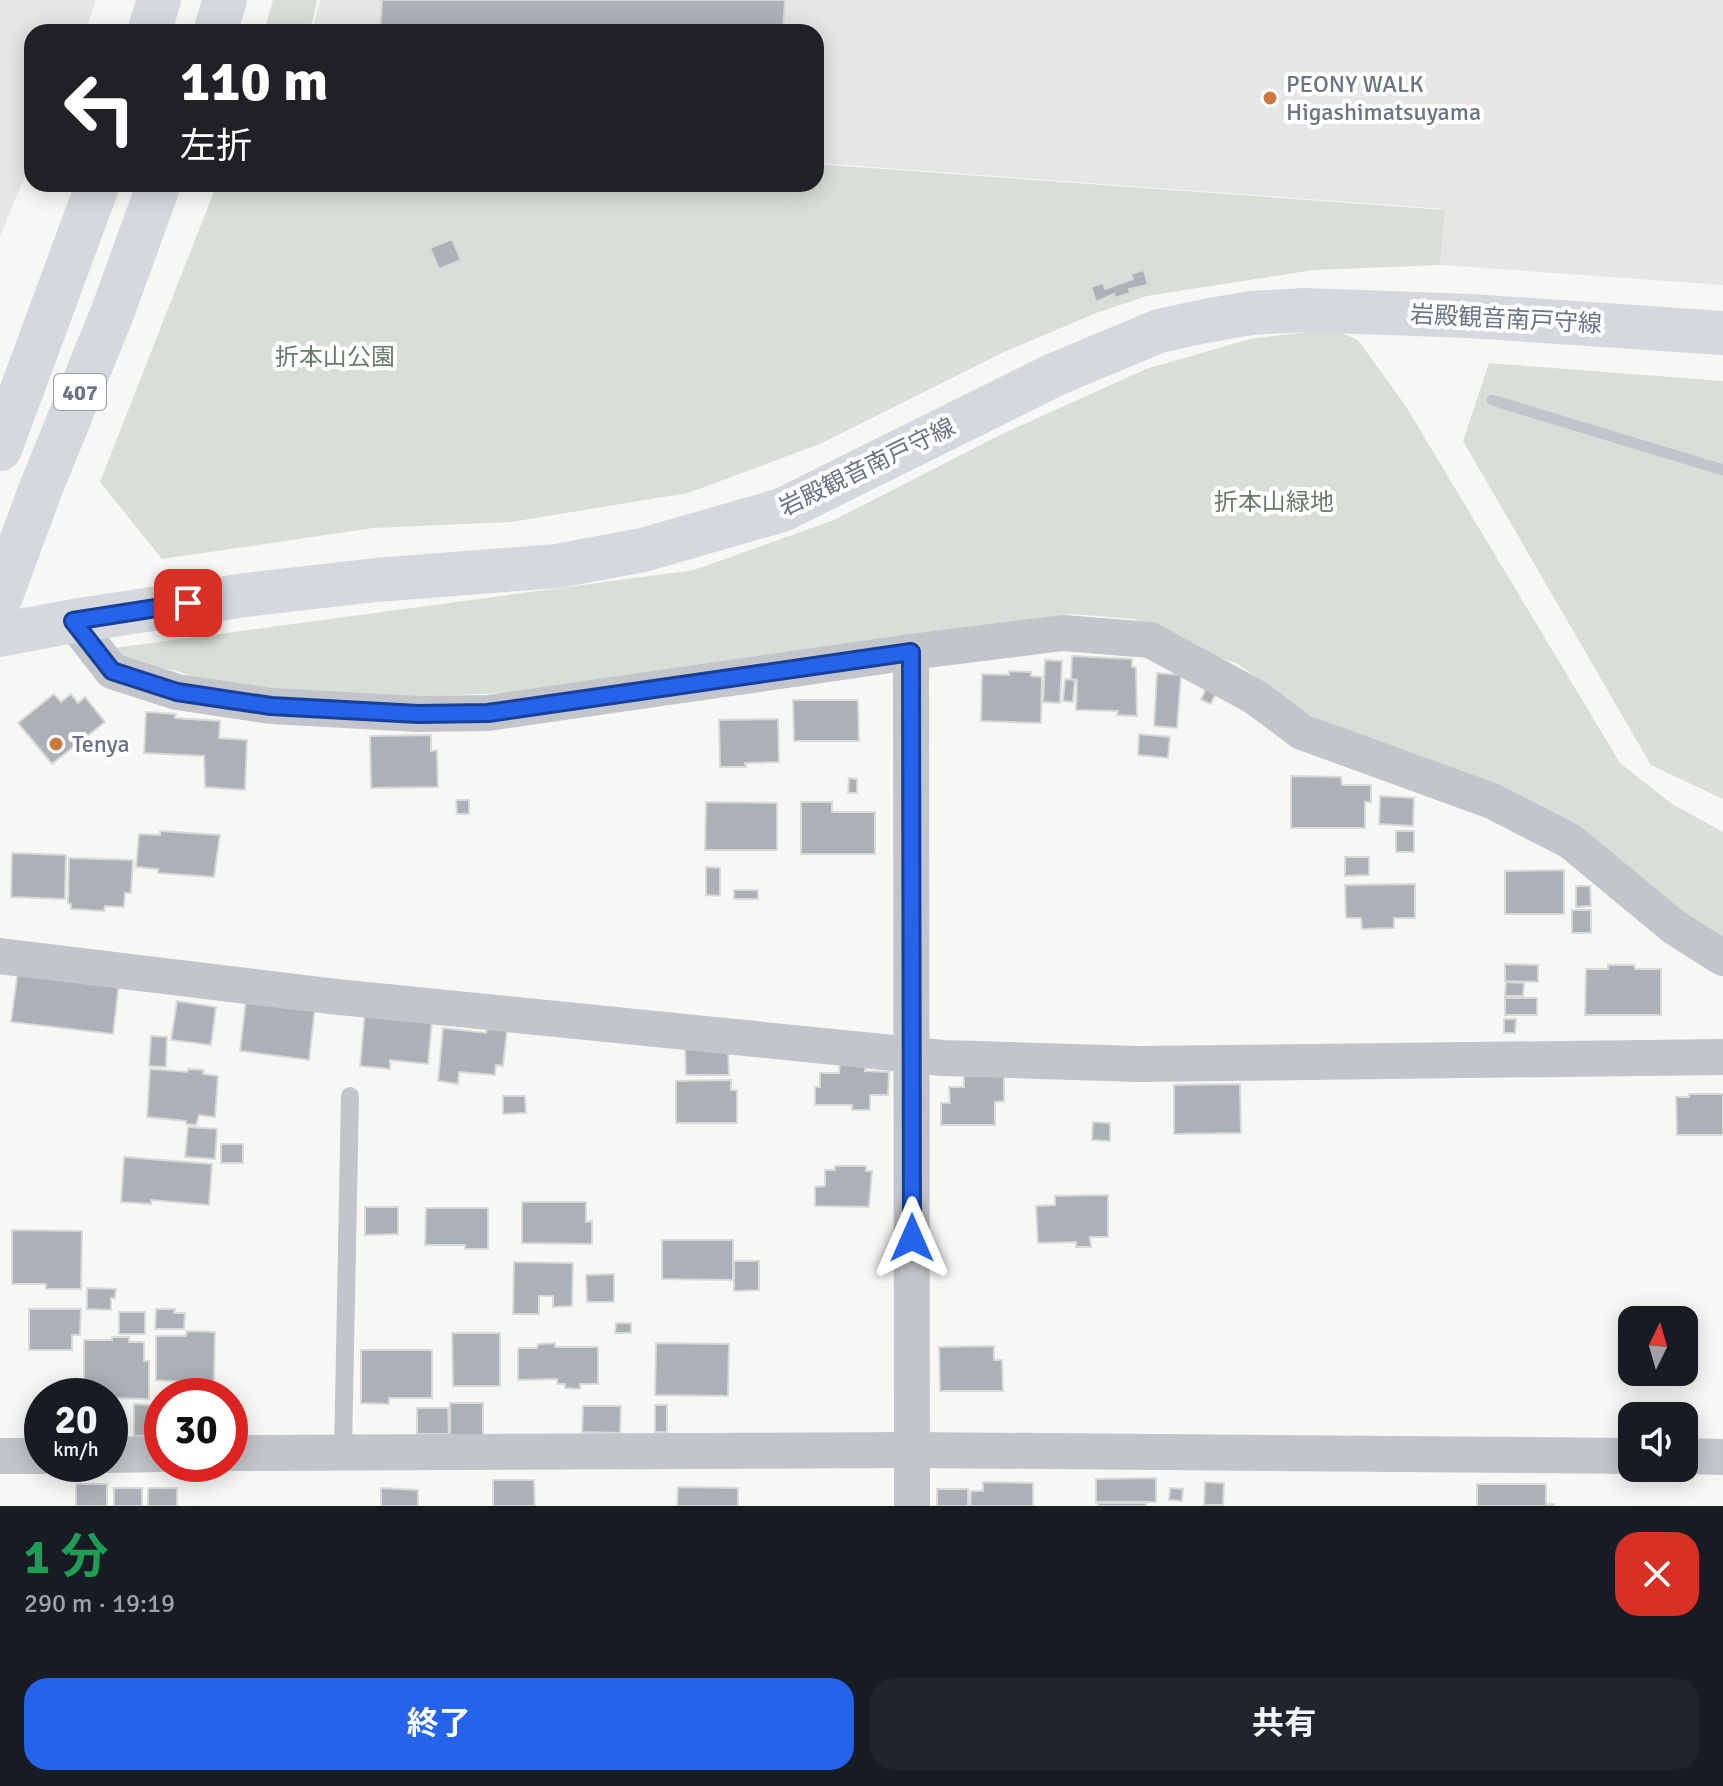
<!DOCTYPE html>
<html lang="ja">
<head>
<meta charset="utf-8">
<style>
	:root { --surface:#171b24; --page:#20242c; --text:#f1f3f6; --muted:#9ea1a6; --accent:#2563eb }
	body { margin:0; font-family:Signika,"Noto Sans JP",sans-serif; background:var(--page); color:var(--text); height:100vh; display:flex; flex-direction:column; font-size:30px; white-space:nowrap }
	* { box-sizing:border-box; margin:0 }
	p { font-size:26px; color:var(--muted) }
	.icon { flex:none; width:44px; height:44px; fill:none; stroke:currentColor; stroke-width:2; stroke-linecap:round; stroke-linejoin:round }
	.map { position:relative; height:1506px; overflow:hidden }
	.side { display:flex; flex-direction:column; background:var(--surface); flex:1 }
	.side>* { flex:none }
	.top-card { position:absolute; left:24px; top:24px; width:800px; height:168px; border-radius:24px; box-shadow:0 4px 20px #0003; background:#202124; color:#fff; overflow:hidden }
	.needle { width:52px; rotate:5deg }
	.fabs { position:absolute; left:1618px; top:1306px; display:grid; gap:16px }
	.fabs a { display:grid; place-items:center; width:80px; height:80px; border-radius:16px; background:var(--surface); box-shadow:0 4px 20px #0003; font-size:40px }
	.speed { position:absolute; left:24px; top:1378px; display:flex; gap:16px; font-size:40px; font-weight:700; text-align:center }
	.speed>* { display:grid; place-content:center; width:104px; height:104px; border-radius:50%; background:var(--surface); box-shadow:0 4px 20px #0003; line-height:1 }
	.speed small { font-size:20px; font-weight:400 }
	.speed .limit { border:12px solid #d22; background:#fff; color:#111 }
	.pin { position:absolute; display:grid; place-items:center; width:68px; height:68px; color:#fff; margin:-34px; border-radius:16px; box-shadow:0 4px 12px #0006 }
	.me { position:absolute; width:88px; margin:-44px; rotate:0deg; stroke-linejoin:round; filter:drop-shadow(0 0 6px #0008) }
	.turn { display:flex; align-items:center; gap:28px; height:168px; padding:0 24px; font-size:36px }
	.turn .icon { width:104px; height:104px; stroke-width:2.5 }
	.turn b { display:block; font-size:56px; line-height:68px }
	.round { display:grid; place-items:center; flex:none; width:84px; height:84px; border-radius:24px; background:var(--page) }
	.head { display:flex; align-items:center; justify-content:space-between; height:136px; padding:0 24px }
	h1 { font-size:48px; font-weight:700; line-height:60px; color:#1e9e55 }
	.button { display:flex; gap:16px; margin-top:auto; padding:16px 24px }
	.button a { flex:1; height:92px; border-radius:24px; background:var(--accent); color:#fff; font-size:32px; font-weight:700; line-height:92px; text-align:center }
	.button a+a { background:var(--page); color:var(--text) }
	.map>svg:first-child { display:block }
	.built { fill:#e5e7e6 }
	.green { fill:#d9ded7 }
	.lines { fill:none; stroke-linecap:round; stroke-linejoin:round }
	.stream { stroke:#bfc5cb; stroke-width:11 }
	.building { fill:#acb1b7; stroke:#d9dad8; stroke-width:2 }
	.service { stroke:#c2c5c9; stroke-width:18 }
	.minor { stroke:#c2c5c9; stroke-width:36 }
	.secondary { stroke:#d5d8dc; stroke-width:44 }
	.trunk { stroke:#d5d8dc; stroke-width:44 }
	.route-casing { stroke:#184099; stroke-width:20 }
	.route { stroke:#2563eb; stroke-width:14 }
	.poi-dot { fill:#ce7840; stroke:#fff; stroke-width:3 }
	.labels { text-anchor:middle; stroke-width:8; stroke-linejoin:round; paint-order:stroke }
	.shield { fill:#fff; stroke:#979ea8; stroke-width:2 }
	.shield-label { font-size:22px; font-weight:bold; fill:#6b7483 }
	.poi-label { font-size:24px; fill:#6b7483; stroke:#fff; text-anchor:start }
	.street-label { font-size:24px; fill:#6b7483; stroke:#fff }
	.park-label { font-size:24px; fill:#697b69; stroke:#fff }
</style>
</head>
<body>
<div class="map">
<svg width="1723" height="1506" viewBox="0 0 1723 1506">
	<rect width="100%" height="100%" fill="#f7f8f6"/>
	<g class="built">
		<polygon points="0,0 96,0 85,32 32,32 32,159 0,236"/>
		<polygon points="320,0 1723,0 1723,285 1440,265 1444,209 816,163 816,32 312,32"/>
	</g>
	<g class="green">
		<polygon points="273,0 317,0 310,32 264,32"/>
		<polygon points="816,164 1445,210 1440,265 1314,270 1147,296 1096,313 1004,352 822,443 688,493 511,522 373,528 162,559 100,482 217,184 816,184"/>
		<polygon points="1332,329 1358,340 1405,405 1620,763 1672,804 1723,832 1723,946 1371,744 1298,709 1238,664 1191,648 1135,619 1070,614 597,688 441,696 393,698 233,686 200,679 177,671 124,661 114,648 694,570 834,520 1002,434 1146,369 1250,339"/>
		<polygon points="1489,363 1723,381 1723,799 1651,765 1463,441"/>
	</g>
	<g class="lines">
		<polyline class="stream" points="1492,400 1723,470"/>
	</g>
	<g class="building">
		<polygon points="382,0 785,0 783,32 380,32"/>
		<polygon points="452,239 461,260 439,269 430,248"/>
		<polygon points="1144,270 1148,285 1129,289 1130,293 1115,298 1114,294 1096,302 1091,287 1103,283 1105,289 1133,279 1131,274"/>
		<polygon points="1072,656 1132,659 1132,667 1136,668 1137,716 1117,715 1118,711 1076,710 1077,680 1071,679"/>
		<polygon points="1045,660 1062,661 1060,703 1043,702"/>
		<polygon points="1009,671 1031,672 1031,676 1042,677 1041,723 981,721 982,674 1009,675"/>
		<polygon points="1157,673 1181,675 1177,728 1154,726"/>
		<polygon points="1065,679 1075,680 1073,702 1063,701"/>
		<polygon points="1206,688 1216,692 1211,704 1201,700"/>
		<polygon points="54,694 61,702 71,694 78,703 85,697 105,722 52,764 18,723"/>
		<polygon points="793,700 858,700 859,741 794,741"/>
		<polygon points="146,712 176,714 175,718 220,721 219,738 247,740 245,790 205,787 204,756 144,753"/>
		<polygon points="778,719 779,762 745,763 746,767 720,767 719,720"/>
		<polygon points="1139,734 1170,737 1168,758 1138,755"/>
		<polygon points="431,735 431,751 437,750 438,787 371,788 370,736"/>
		<polygon points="1291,776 1341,777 1342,785 1371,785 1371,802 1365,802 1365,828 1291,828"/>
		<polygon points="849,778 857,779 857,793 848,793"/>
		<polygon points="1380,796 1414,798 1413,826 1379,824"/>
		<polygon points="456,800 469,800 469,814 457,814"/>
		<polygon points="706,802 777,803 777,850 705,850"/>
		<polygon points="801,802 832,802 832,812 875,812 875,854 801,854"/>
		<polygon points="160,831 220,835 214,877 158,873 158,869 136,867 139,834 160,835"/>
		<rect x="1396" y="831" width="18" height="21"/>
		<polygon points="12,853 66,855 65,899 11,897"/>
		<polygon points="1345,857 1369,857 1369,875 1345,876"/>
		<polygon points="69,858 133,860 131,893 125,893 124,907 105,906 104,911 71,909 71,904 68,903"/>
		<polygon points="706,867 720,868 720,896 706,895"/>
		<polygon points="1564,870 1564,914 1505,914 1505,871"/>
		<polygon points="1415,884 1415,918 1394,918 1394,928 1362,929 1361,918 1346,918 1345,885"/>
		<polygon points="1576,886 1590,886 1591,906 1576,907"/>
		<rect x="734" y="890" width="24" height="9"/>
		<rect x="1572" y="910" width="19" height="23"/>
		<polygon points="1505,964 1538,965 1538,982 1505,981"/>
		<polygon points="1608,965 1634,965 1635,969 1661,969 1661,1015 1585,1015 1586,969 1608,969"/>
		<polygon points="18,970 119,983 113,1034 11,1022"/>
		<polygon points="1506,982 1524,983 1523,996 1505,996"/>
		<rect x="1505" y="998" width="32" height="17"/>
		<polygon points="246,1000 315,1008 309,1060 240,1051"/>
		<polygon points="177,1001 216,1007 211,1045 171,1040"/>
		<polygon points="365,1011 432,1021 428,1064 390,1060 390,1069 360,1066"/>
		<polygon points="1504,1019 1516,1019 1515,1033 1504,1033"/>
		<polygon points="487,1027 507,1030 503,1066 496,1065 495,1075 459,1072 458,1084 438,1081 443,1028 486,1033"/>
		<polygon points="151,1036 167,1037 166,1067 149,1066"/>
		<polygon points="728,1047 729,1075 686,1075 685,1048"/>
		<polygon points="840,1063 865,1064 865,1071 889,1072 888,1095 870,1095 870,1110 852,1110 852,1105 815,1105 815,1087 820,1087 820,1073 839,1073"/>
		<polygon points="150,1069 187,1072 188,1069 204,1070 203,1074 218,1076 215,1117 199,1115 196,1125 186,1124 186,1121 147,1117"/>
		<polygon points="964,1076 1004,1076 1004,1101 995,1102 995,1125 941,1125 941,1103 950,1103 949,1087 964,1087"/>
		<polygon points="731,1080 731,1090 737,1090 737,1123 676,1123 676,1081"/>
		<polygon points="1240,1084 1241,1133 1174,1134 1174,1085"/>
		<polygon points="1689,1094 1723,1094 1723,1135 1677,1135 1676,1097 1689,1097"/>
		<polygon points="503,1096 525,1096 526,1113 503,1114"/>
		<polygon points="1093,1122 1110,1123 1110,1141 1092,1140"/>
		<polygon points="188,1127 217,1129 215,1159 185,1157"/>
		<rect x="221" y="1144" width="22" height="19"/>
		<polygon points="124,1157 212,1164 209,1205 151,1200 151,1204 121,1202"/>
		<polygon points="835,1166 866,1166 866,1171 872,1171 869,1207 815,1206 815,1187 825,1186 825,1170 835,1170"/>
		<polygon points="1108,1195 1108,1237 1090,1237 1091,1247 1076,1247 1076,1242 1038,1243 1036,1206 1055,1205 1055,1196"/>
		<polygon points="522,1202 586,1202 586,1222 592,1221 592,1244 522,1243"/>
		<polygon points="365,1207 398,1207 398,1234 365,1235"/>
		<polygon points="426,1208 488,1208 488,1249 465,1249 465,1245 425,1245"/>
		<polygon points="12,1230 82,1231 81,1289 46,1289 46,1284 12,1284"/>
		<polygon points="662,1240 733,1240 733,1280 662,1279"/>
		<polygon points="734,1261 759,1261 759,1290 734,1291"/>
		<polygon points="514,1262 573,1263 572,1306 553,1307 553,1296 539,1296 539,1314 513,1314"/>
		<polygon points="614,1274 614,1302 587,1302 586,1275"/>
		<polygon points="87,1288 116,1289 115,1298 111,1298 111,1310 87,1309"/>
		<polygon points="29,1309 81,1309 80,1335 72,1335 72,1350 29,1350"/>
		<polygon points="156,1309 175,1309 174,1313 185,1313 184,1329 155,1329"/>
		<rect x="119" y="1312" width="26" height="22"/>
		<polygon points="616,1323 631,1323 631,1333 615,1333"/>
		<polygon points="187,1331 215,1332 214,1384 156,1380 156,1336 186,1336"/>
		<polygon points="452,1333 500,1333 500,1386 453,1386"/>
		<polygon points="112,1337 129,1337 129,1342 144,1342 144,1361 149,1361 149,1399 110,1398 110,1396 88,1396 88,1392 84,1392 84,1340 112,1340"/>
		<polygon points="555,1343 555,1347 598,1347 598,1384 580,1384 580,1389 565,1388 565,1384 557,1384 557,1379 518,1380 518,1348 537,1348 538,1344"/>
		<polygon points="656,1343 729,1344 728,1396 655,1395"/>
		<polygon points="994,1346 994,1360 1002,1360 1003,1391 940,1391 939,1347"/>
		<polygon points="361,1350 432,1350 432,1398 389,1398 389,1404 361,1403"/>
		<polygon points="154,1401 162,1401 162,1434 153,1434"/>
		<rect x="450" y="1403" width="33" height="32"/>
		<polygon points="134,1404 150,1405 149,1436 134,1436"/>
		<rect x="655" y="1405" width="12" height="27"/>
		<polygon points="583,1406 621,1406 620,1433 582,1432"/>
		<polygon points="417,1408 448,1408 449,1434 417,1434"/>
		<polygon points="1156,1478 1156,1502 1096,1502 1096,1479"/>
		<polygon points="493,1480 534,1480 535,1506 493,1506"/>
		<polygon points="983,1482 1033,1483 1033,1506 970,1506 971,1491 983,1491"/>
		<polygon points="1205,1482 1224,1483 1223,1505 1204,1505"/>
		<rect x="76" y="1484" width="31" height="22"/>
		<polygon points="1477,1484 1546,1484 1546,1504 1554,1504 1554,1506 1477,1506"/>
		<polygon points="678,1487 738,1488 738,1506 677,1506"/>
		<rect x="114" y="1488" width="28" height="18"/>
		<rect x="148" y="1488" width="29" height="18"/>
		<polygon points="381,1488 418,1490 418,1506 381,1506"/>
		<polygon points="1170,1488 1183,1489 1182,1501 1169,1500"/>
		<rect x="937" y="1489" width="31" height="17"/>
		<rect x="1098" y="1503" width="48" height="3"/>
	</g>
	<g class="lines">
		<polyline class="service" points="343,1452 350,1096"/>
		<g class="minor">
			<polyline points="73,621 112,671 177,692 271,706 418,714 488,713 911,652 1063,633 1150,640 1255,697 1302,732 1492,801 1570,841 1674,927 1723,958"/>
			<polyline points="911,652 912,1506"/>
			<polyline points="0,956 329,996 943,1058 1138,1064 1723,1057"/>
			<polyline points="230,1453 912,1450 1632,1456"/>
			<polyline points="110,1455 162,1454"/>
			<polyline points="0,1456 42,1456"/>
			<polyline points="1684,1456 1723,1457"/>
		</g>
		<polyline class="secondary" points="0,635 73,621 245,595 376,580 557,566 643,550 782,510 1056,374 1159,331 1205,321 1251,313 1305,310 1470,316 1723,333"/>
		<g class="trunk">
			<polyline points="149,32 159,0"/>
			<polyline points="215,32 225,0"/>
			<polyline points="0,449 98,184"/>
			<polyline points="0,599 41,488 113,311 159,184"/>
		</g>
	</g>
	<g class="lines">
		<defs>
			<polyline id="route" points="188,603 73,621 112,671 177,692 271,706 418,714 488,713 911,652 912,1238"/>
		</defs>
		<use href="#route" class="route-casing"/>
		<use href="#route" class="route"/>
	</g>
	<g class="poi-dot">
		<circle cx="1270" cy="98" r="8"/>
		<circle cx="56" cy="744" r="8"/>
	</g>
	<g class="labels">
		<rect class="shield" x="54" y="374" width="52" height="36" rx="6"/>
		<g class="shield-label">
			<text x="80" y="400">407</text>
		</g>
		<g class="poi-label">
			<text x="1286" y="92">PEONY WALK<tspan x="1286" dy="28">Higashimatsuyama</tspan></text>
			<text x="72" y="752">Tenya</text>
		</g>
		<g class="street-label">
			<text transform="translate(1506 319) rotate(3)" y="8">岩殿観音南戸守線</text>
			<text transform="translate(867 467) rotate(-26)" y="8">岩殿観音南戸守線</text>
		</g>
		<g class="park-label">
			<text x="335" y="365">折本山公園</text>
			<text x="1274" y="510">折本山緑地</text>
		</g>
	</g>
</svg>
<div class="fabs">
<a><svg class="needle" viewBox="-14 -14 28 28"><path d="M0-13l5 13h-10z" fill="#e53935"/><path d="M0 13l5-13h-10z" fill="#9ea1a6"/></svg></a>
<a><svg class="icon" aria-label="sound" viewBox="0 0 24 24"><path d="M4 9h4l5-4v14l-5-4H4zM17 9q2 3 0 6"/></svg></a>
</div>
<div class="speed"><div>20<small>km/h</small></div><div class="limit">30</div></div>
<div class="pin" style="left:188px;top:603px;background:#d93025"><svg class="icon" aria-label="arrive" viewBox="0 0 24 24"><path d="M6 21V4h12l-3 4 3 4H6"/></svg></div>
<svg class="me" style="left:912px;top:1238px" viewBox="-20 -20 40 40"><path d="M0-17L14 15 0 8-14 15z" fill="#2563eb" stroke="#fff" stroke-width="4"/></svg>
<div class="top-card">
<div class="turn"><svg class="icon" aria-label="left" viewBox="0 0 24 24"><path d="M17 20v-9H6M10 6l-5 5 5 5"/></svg><div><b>110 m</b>左折</div></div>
</div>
</div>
<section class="side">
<div class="head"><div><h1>1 分</h1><p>290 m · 19:19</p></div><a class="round" style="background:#d93025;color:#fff"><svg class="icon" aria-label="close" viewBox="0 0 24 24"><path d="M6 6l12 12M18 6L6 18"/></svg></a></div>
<div class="button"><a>終了</a><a>共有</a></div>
</section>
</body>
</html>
